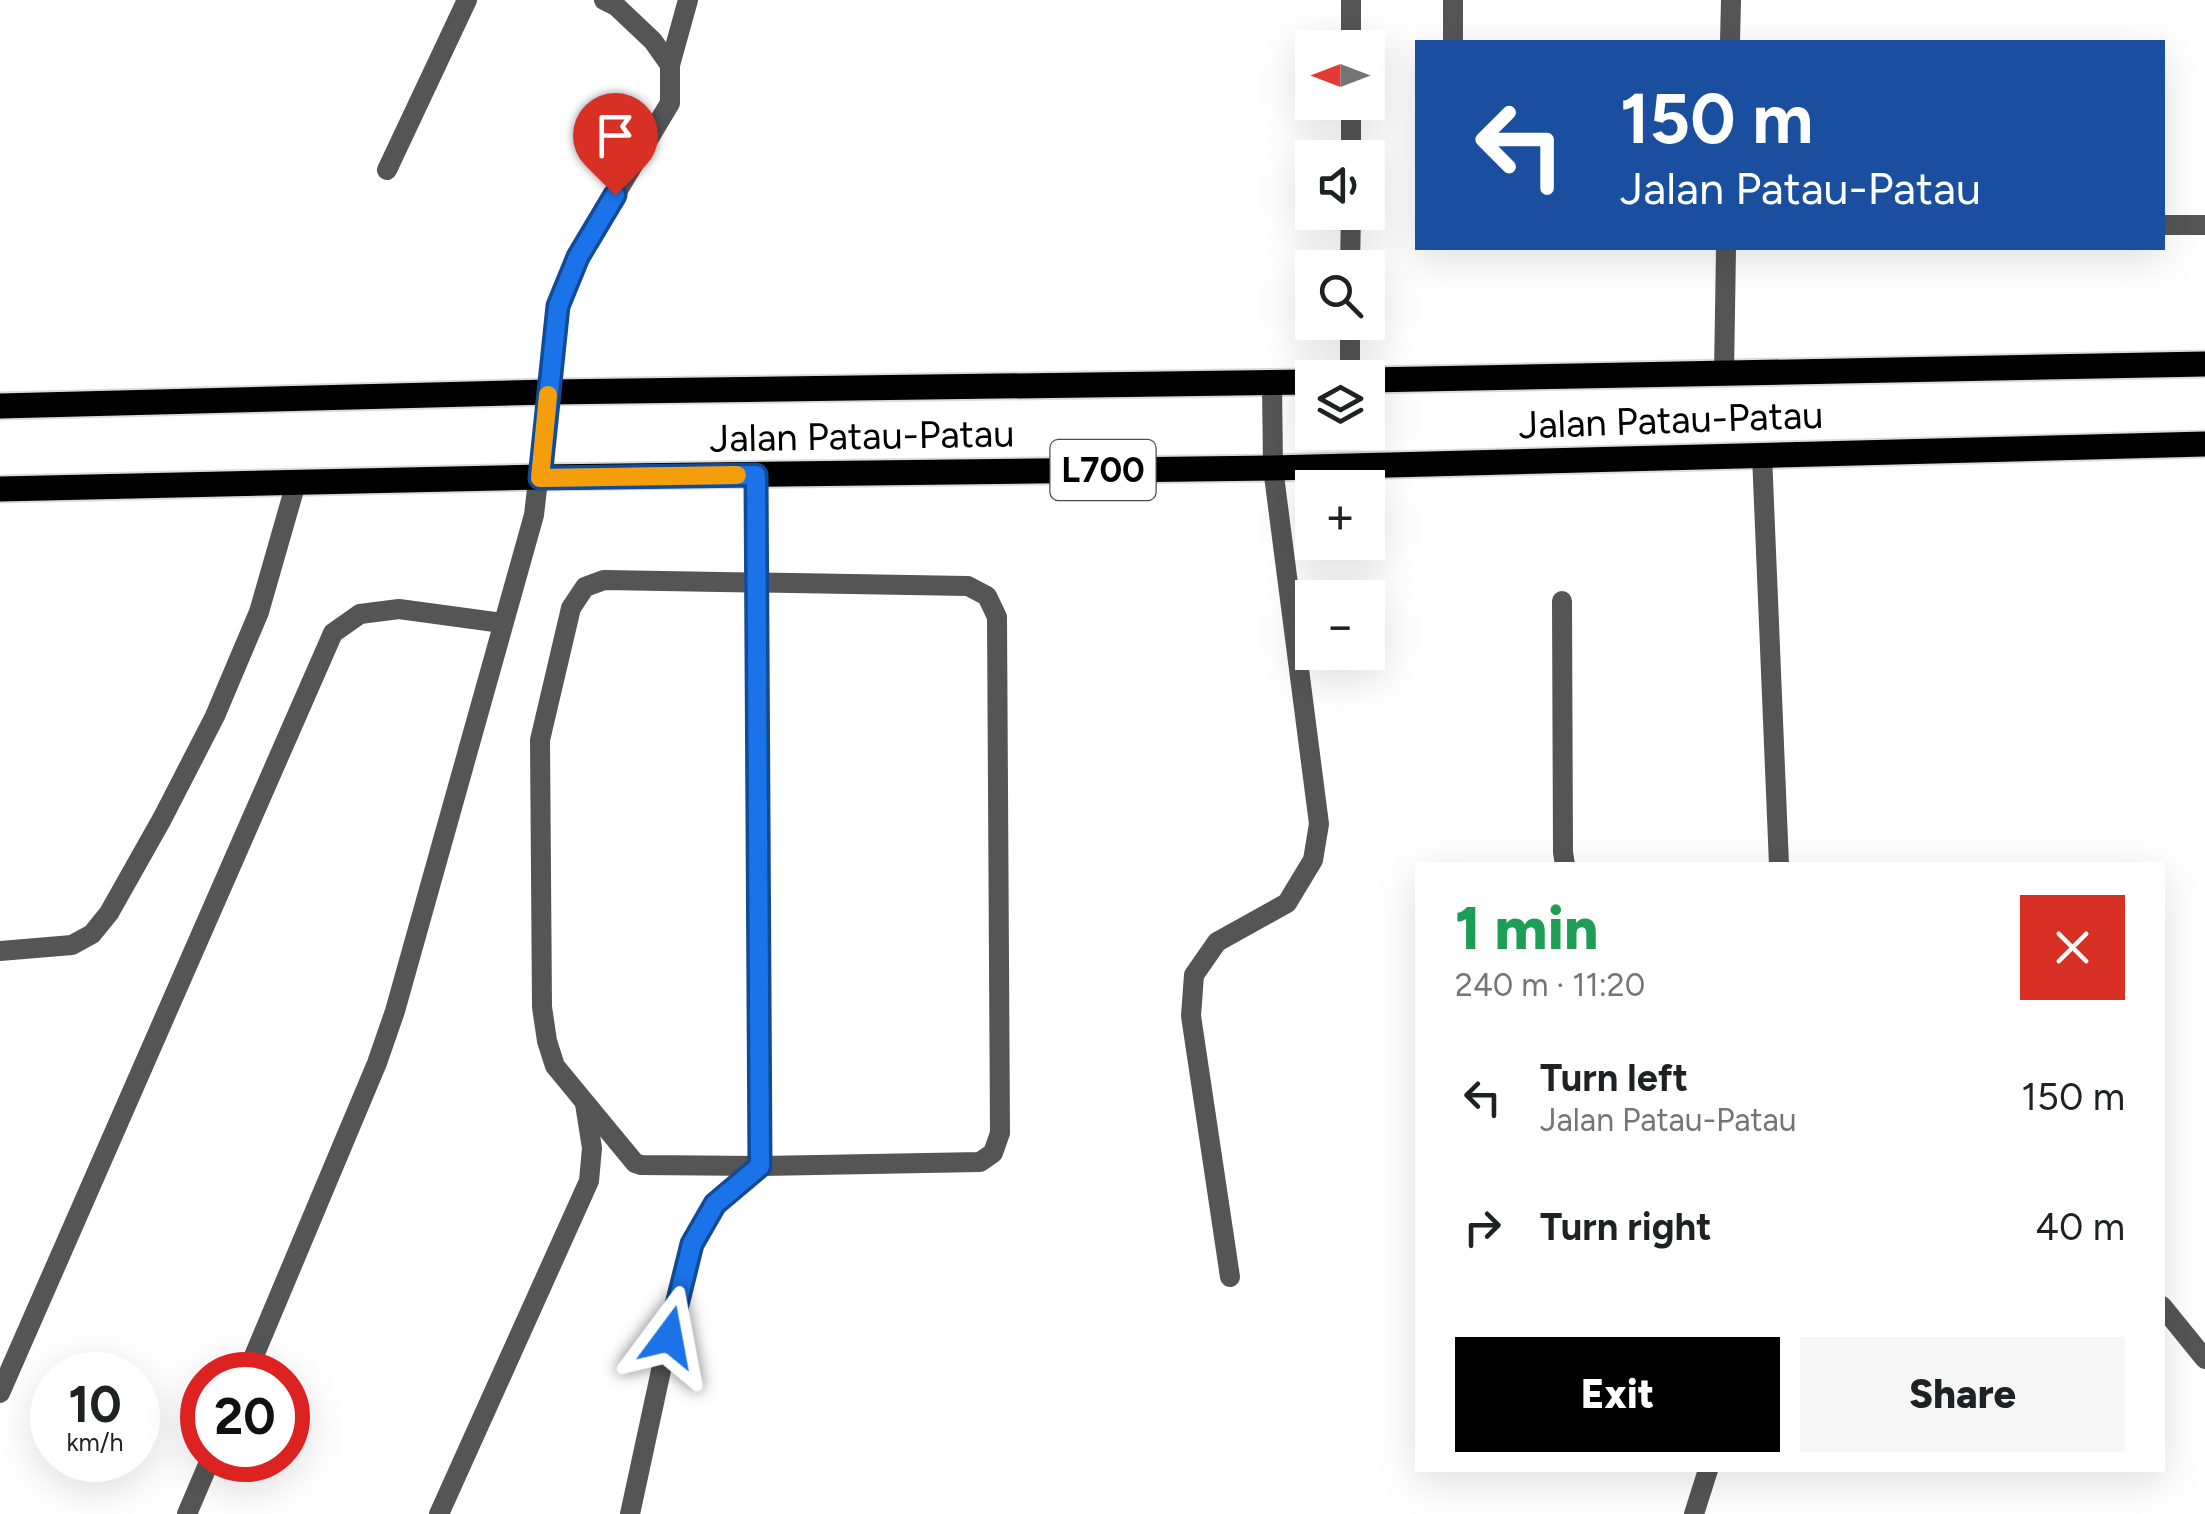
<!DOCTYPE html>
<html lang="en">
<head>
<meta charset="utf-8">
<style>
	:root { --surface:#fff; --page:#f6f6f6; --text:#202124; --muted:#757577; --accent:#000 }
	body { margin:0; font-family:Figtree,sans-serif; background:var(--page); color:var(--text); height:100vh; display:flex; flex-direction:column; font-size:38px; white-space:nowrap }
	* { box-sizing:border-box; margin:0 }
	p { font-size:32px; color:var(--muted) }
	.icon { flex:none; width:55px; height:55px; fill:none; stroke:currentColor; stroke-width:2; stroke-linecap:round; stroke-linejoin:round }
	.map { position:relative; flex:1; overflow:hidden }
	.details { position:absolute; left:1415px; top:862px; width:750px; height:610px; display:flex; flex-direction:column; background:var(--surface); border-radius:0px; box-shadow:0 10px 40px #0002 }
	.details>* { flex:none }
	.hud { position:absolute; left:1415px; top:40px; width:750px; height:210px; border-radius:0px; box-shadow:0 10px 40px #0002; background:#1a4fa0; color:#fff; overflow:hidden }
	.needle { width:65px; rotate:270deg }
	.tools { position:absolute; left:1295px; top:30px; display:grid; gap:20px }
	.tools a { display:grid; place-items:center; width:90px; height:90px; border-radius:0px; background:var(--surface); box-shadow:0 10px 40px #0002; font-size:50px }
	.speed { position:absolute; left:30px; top:1352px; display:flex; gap:20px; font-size:50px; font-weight:700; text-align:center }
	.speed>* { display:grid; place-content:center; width:130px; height:130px; border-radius:50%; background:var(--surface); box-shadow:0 10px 40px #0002; line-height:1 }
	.speed small { font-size:25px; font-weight:400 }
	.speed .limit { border:15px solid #d22; background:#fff; color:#111 }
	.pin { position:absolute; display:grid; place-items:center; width:85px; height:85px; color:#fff; margin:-102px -42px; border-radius:50% 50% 50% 0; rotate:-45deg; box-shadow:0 0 10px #0007 }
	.pin .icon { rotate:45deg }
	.me { position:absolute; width:110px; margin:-55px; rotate:13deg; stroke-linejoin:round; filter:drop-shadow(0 0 8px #0008) }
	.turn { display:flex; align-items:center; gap:35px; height:210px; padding:0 40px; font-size:45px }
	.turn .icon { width:130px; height:130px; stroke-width:2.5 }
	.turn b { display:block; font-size:70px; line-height:85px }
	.round { display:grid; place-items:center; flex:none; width:105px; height:105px; border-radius:0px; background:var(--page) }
	.summary { display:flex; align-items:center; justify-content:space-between; height:170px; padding:0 40px }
	h1 { font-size:60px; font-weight:800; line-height:75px; color:#1e9e55 }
	.action { display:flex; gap:20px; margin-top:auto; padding:20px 40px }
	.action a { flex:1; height:115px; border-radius:0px; background:var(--accent); color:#fff; font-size:40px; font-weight:800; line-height:115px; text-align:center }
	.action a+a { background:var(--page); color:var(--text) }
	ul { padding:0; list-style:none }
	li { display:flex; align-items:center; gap:30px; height:130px; padding:0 40px }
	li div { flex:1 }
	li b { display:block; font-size:38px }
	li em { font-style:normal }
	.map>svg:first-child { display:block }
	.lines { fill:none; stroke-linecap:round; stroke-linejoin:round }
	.primary-casing { stroke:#dbdbdb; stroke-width:29 }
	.lane { stroke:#555; stroke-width:20 }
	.street { stroke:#555; stroke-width:20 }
	.primary { stroke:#000; stroke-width:25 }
	.route-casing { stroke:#114b97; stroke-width:25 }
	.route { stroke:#1a73e8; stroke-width:18 }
	.slow { stroke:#f59e0b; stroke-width:18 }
	.labels { text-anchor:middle; stroke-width:10; stroke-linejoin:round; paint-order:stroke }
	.shield { fill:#fff; stroke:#4c4c4c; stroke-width:2.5 }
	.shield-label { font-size:35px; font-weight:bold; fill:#000 }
	.street-label { font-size:38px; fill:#000; stroke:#fff }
</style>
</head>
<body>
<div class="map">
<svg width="2205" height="1514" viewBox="0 0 2205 1514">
	<rect width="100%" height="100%" fill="#fff"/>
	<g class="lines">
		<defs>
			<g id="primary">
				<polyline points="1368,380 2205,364"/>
				<polyline points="0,406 549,392 1312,382"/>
				<polyline points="0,489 540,477 1273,468 2205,444"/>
			</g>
		</defs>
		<use href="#primary" class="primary-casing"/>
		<g class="lane">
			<polyline points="1453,42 1453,0"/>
			<polyline points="1730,42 1731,0"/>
			<polyline points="1351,48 1351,0"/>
			<polyline points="670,65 688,0"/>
			<polyline points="1351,158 1351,102"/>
			<polyline points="387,170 467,0"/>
			<polyline points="2162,225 2205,225"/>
			<polyline points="1350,268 1351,212"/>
			<polyline points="1724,374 1726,248"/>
			<polyline points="1350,378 1350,322"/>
			<polyline points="1762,455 1779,865"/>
			<polygon points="604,580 968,586 987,596 997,617 1000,1133 993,1153 980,1162 760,1166 641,1165 635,1163 555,1066 547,1041 542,1007 540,740 571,608 585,587"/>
			<polyline points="1562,601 1563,852 1565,865"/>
			<polyline points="0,951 72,945 92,934 109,913 162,819 215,716 259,612 296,483"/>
			<polyline points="1230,1277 1191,1016 1194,975 1217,942 1287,903 1313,860 1319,824 1273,468 1272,383"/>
			<polyline points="2162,1306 2205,1359"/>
			<polyline points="246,1375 377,1063 395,1011 534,515 558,306 578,257 670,103 670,65 653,41 616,6 604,0"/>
			<polyline points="0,1393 333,633 360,614 399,609 502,623"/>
			<polyline points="187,1514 210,1460"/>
			<polyline points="439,1514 589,1181 592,1148 585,1104"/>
			<polyline points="630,1514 676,1301 693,1243 715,1204 760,1166"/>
			<polyline points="1694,1514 1708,1470"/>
		</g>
		<polyline class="street" points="756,475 760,1166"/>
		<use href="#primary" class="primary"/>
	</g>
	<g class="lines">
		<defs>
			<polyline id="route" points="615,195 578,257 558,306 540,478 756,475 760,1166 715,1204 692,1244 669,1337"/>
		</defs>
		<use href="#route" class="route-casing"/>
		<use href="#route" class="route"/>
		<polyline class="slow" points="548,395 540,478 737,475"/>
	</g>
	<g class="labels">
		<rect class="shield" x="1050.5" y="440" width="105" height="60" rx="8"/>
		<g class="shield-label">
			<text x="1103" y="482">L700</text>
		</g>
		<g class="street-label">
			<text transform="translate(1671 420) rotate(-2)" y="13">Jalan Patau-Patau</text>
			<text transform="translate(862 436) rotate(-1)" y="13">Jalan Patau-Patau</text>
		</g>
	</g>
</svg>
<div class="tools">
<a><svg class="needle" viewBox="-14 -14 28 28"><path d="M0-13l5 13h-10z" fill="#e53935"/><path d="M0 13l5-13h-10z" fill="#757577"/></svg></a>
<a><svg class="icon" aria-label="sound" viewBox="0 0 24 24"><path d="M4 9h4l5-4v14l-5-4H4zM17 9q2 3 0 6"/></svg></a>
<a><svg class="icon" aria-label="search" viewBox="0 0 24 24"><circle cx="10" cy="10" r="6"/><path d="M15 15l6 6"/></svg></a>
<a><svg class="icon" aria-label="layers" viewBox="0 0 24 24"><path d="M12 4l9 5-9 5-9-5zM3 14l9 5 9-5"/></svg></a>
<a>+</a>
<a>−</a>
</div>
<div class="speed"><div>10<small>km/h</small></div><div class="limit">20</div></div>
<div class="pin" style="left:615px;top:195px;background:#d93025"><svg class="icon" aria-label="arrive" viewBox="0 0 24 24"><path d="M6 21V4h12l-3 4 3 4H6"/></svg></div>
<svg class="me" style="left:669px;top:1337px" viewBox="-20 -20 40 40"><path d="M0-17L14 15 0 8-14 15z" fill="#1a73e8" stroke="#fff" stroke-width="4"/></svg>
<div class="hud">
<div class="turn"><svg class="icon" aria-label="left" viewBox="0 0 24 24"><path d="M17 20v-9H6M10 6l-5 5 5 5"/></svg><div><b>150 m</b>Jalan Patau-Patau</div></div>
</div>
<section class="details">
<div class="summary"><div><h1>1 min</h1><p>240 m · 11:20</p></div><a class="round" style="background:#d93025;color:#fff"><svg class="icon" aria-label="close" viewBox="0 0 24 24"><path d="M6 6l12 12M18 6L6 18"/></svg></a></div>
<ul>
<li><svg class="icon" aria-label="left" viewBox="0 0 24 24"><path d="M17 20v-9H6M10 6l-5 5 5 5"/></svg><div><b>Turn left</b><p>Jalan Patau-Patau</p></div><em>150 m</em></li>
<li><svg class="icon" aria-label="right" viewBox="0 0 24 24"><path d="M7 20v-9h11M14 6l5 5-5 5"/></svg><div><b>Turn right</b></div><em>40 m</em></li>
</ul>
<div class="action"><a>Exit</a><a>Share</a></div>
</section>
</div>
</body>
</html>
